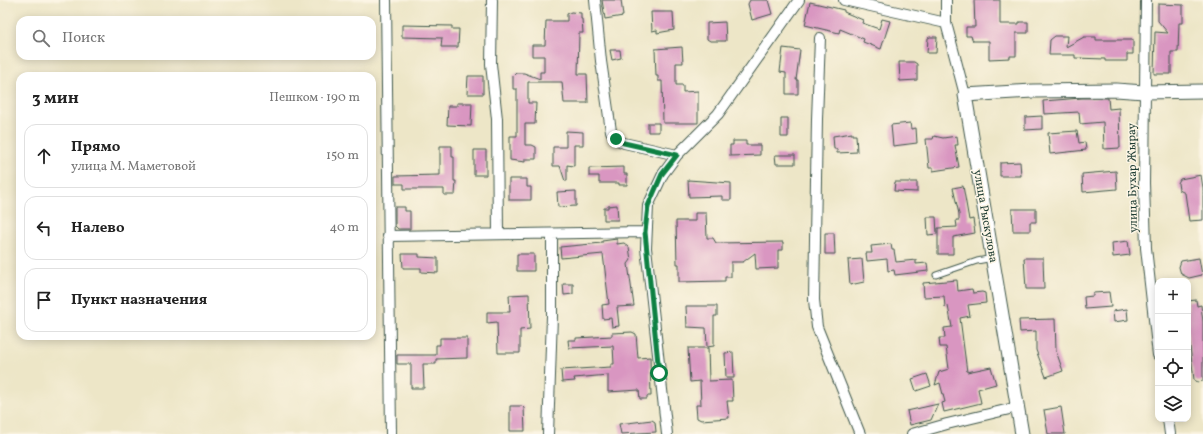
<!DOCTYPE html>
<html lang="ru">
<head>
<meta charset="utf-8">
<style>
  :root { --surface:#fff; --page:#f2f2f2; --text:#222; --muted:#767676; --line:#e0e0e0 }
  body { margin:0; font-family:Vollkorn,serif; background:var(--page); color:var(--text) }
  .controls { position:absolute; right:12px; bottom:12px; display:grid; overflow:hidden; border-radius:8px; box-shadow:0 2px 10px #0003 }
  .controls button { width:36px; height:36px; display:grid; place-items:center; padding:0; border:0; border-bottom:1px solid var(--line); background:var(--surface); color:var(--text); font:20px sans-serif }
  .stop { position:absolute; width:12px; height:12px; margin:-9px; border:3px solid #0b8043; border-radius:50%; background:#fff }
  .stop.end { background:#0b8043; border-color:#fff; box-shadow:0 1px 4px #0008 }
  .list { margin:0; padding:0; list-style:none }
  h2 { display:flex; justify-content:space-between; align-items:center; height:52px; margin:0; padding:0 16px; font-size:17px }
  h2 small { font-size:13px; font-weight:400; color:var(--muted) }
  .list li { display:grid; grid-template-columns:26px 1fr auto; gap:12px; align-items:center; box-sizing:border-box; height:64px; margin:0 8px 8px; padding:0 8px; border:1px solid var(--line); border-radius:12px }
  .list b { display:block; font-size:15px; white-space:nowrap }
  .list p { margin:0; font-size:13px; white-space:nowrap; color:var(--muted) }
  .list em { font-size:13px; font-style:normal; color:var(--muted) }
  .icon { flex:none; width:22px; height:22px; fill:none; stroke:currentColor; stroke-width:2; stroke-linecap:round; stroke-linejoin:round }
  .map { position:relative; flex:none; width:1203px; height:434px; overflow:hidden }
  .search { position:absolute; background:var(--surface); box-shadow:0 2px 10px #0003; left:16px; top:16px; width:360px; height:44px; display:flex; align-items:center; gap:10px; box-sizing:border-box; padding:0 14px; border-radius:12px; color:var(--muted); font-size:15px }
  .panel { position:absolute; background:var(--surface); box-shadow:0 2px 10px #0003; left:16px; top:72px; width:360px; height:268px; border-radius:12px }
  .map>svg:first-child { display:block }
  .building { fill:#d996c1 }
  .lines { fill:none; stroke-linecap:round; stroke-linejoin:round }
  .service-casing { stroke:#3e564a; stroke-width:7 }
  .minor-casing { stroke:#3e564a; stroke-width:12 }
  .tertiary-casing { stroke:#3e564a; stroke-width:15 }
  .service { stroke:#fff; stroke-width:5 }
  .minor { stroke:#fff; stroke-width:10 }
  .tertiary { stroke:#fff; stroke-width:13 }
  .route { stroke:#0b8043; stroke-width:5 }
  .labels { text-anchor:middle; stroke-width:3; stroke-linejoin:round; paint-order:stroke }
  .street-label { font-size:12px; fill:#1f3d34; stroke:#fcf5e5 }
</style>
</head>
<body>
<div class="map">
<svg width="1203" height="434" viewBox="0 0 1203 434">
  <rect width="100%" height="100%" fill="#fcf5e5"/>
  <filter id="ink" filterUnits="userSpaceOnUse"><feTurbulence type="fractalNoise" baseFrequency=".025" numOctaves="2"/><feDisplacementMap in="SourceGraphic" scale="8" xChannelSelector="R" yChannelSelector="G"/><feConvolveMatrix kernelMatrix="1 2 1 2 8 2 1 2 1" color-interpolation-filters="sRGB"/></filter>
  <filter id="wash" filterUnits="userSpaceOnUse"><feTurbulence type="fractalNoise" baseFrequency=".012" numOctaves="4" result="noise"/><feDisplacementMap in="SourceGraphic" scale="16" xChannelSelector="R" yChannelSelector="G"/><feGaussianBlur stdDeviation="0.9" result="paint"/><feColorMatrix in="noise" values="0 0 0 0 0 0 0 0 0 0 0 0 0 0 0 0 0 1.4 0 .05"/><feComposite in="paint" operator="in"/></filter>
  <g filter="url(#wash)">
    <rect width="100%" height="100%" fill="#ede6c7"/>
    <g id="blocks">
      <path class="building" d="M602,0h19l2,16 -18,3z
        M750,0h18l4,14 -20,6 -4,-16z
        M974,0h26v24h19v-2h9v11h-12v23h-6v2l-21,1v-18h-16l-2,-5h-5v-9h9z
        M810,2l34,8v2l19,8 -1,3 17,6 3,-10 8,2 -9,28 -18,-7 1,-3 -24,-10 -1,4 -34,-8z
        M1158,4l25,1v18h-4l-1,29h-7v22h-17l1,-42 13,1 -10,-12z
        M571,12l10,1v6h1l1,14h-4l-1,41h9l1,29h-24l-2,-21h-34v21h8l-1,21h-10v21h7l4,2v12h-11v3l-15,-2v-24h7v-47h-4v-13l3,-3h8l16,6v-7h4v-16h-12v-11h13l1,-24h21v-7z
        M651,12h22l1,18 -17,3v-3l-5,1z
        M725,22l1,19h-16l-3,-2v-16z
        M402,25l50,1v3h7l-1,18h-17l1,-9 -40,-1z
        M1055,36h12l-1,11 18,-10h12v3h37v14h-6v7h-22v-2l-30,-1v-3h-26l1,-15z
        M930,37h7l-1,16h-9l1,-15z
        M682,47l1,16h-7v22h7v7l15,-1v32h-35l-1,-42h-4v-5h-2l-1,-27z
        M783,48l17,2 -4,30h2v14h-12v-21l-6,-1z
        M610,50h10l1,8 -9,2z
        M899,62h15l3,2v16l-17,1z
        M468,76h15v18h-16z
        M1082,98h26l1,11 10,-1 1,40 -16,1 -1,-27 -23,2 -1,-12 -35,2 -1,-13z
        M457,103h15l-1,23 -24,-1 1,-19h9z
        M1042,116v13l-17,1v-13z
        M781,118h7v19h-7z
        M648,123h11v9h-11z
        M910,123l1,6 5,-1 1,15 -24,3 -2,-21z
        M566,131l17,1v13h-9v21l-7,-1v16h-2l-5,-15h-7v-19h13z
        M1077,131l2,12 6,-1 1,8 -36,4 -2,-21z
        M852,133v2h4l1,17 -20,1v-4h-3l-1,-13z
        M934,136l9,2 14,-2 1,9h-3l4,22 -26,4v-3h-4l-3,-29h7z
        M733,141h13v4h14v10l-30,1v-11h3z
        M440,146h12v11h2v24h2l-1,14h-11v-6h-40v-5h-9v-8l45,-1z
        M474,150h12v25h-12z
        M775,155h20v9h-19z
        M1020,162l1,14h-21v-13z
        M624,167v7h3v11h-8v-2h-20v-7h-10v-8z
        M1116,171l1,18 -34,3 -1,-18z
        M1201,175l2,13v32l-14,1 -4,-28 -6,-3 -1,-7 2,-4z
        M509,179h18v8h4v13h-22z
        M688,180l43,3v17h-9v-4l-33,1z
        M895,182h22v10l-23,-1z
        M963,186l6,34 4,-1 2,14 -22,4v17h-15v-26l19,-1 -1,-7h3v-6l-6,-26z
        M576,191v15l-18,1 -1,-15z
        M617,205l1,15h-14v-12h4v-2z
        M395,207h10v4h5v18h-12l-3,-3z
        M1012,209h24v13h-6v9h-17z
        M695,213h11l1,25h6l3,5 67,-1v8h-5v18l-22,1 -1,-16 -12,9h-12v15h-6v4l-46,1v-18h-2l-1,-43h19z
        M927,217h9l1,17 -9,1z
        M825,233h9l1,21h-10z
        M617,239v5l7,-1 5,4 2,13 -3,4 6,42 -17,1 2,19 -7,1 -1,-9 -8,1 -1,-14 7,-1 -6,-50 -42,4 -1,-11 42,-4v-2z
        M1128,241l2,14 -17,2 -1,-14z
        M891,244l1,6h2l2,12 20,-2v4l11,-1 1,8 -33,4 -1,-5 -6,1 -1,-12 -20,2 -1,-8h6l-1,-7z
        M402,254h17v3l19,1v15l-17,-1v-4h-18z
        M517,254h17v17h-17z
        M1024,258h19l1,31h-18z
        M1199,258l3,17 -13,3 -8,-4 -2,-7 2,-6z
        M862,259l2,23 -14,3 -2,-25z
        M957,280l1,11 14,-2 1,4 9,-1 3,1 1,10 -18,2 2,11 -10,2 7,54 24,-5 5,17 -18,5 3,14 -37,9 -2,-9 3,-1 -5,-19 -5,2 4,-13 10,-3 -3,-22h-6l-1,-9h6l-1,-10 8,-1 -4,-21 -3,1 -1,-11 -20,1 -1,-14z
        M563,284h10v10l-9,1z
        M1109,292l2,15 -26,2 -1,-12 9,-1v-3z
        M529,294l1,35 -10,1v23h-22l-1,-31 -10,1v-11h23l-1,-17z
        M1196,300l1,6 4,-1 2,17v59l-5,1 -4,-2 -6,-50v-29z
        M686,306h31v10h-3v30l-7,1 -1,-19 -19,-1z
        M1127,309l1,11 -14,2 -1,-11z
        M1055,319l1,32 7,20 -17,6 -10,-27v-19l-16,1 -1,-12z
        M632,332l4,2 2,24 12,-1 1,39h-4v3h-7l-1,-9 -31,2v-17l-34,3 1,3 -13,1 -1,-12 50,-3v-3h3l-1,-18 -44,2 -1,-8h8v-2l36,-2v-3z
        M440,338h27v20l-31,1v5h-13l1,24h-13v-24h-14v-9h39v-10h4z
        M688,348h20l1,33 23,-1 1,21h-6l2,17 -28,2 -4,-2 -1,-13h5l-1,-24 -10,1z
        M733,352l1,26h-8l-1,-25z
        M927,374l4,12 -15,5 -4,-12z
        M938,404l-7,16 -21,5 -3,-14z
        M510,406h12l2,2 1,23h-15z
        M1061,407l4,27h-17l-4,-24z
        M652,420l3,2 1,10 -35,2 -2,-10z"/>
    </g>
  </g>
  <g filter="url(#ink)">
    <use href="#blocks" fill-opacity="0" stroke="#3e564a" stroke-width="1"/>
    <g class="lines">
      <g class="service-casing">
        <path id="service" d="M936,275l41,-14 16,-3"/>
      </g>
      <g class="minor-casing">
        <path id="minor" d="M386,0l5,434
          M492,0l-1,64 6,55 1,115
          M595,0l6,61 10,70 5,8 8,4 53,12
          M844,0l102,23
          M946,0v23l19,72
          M1146,0l-2,183 2,65 12,107
          M820,38l-3,81 -3,181 3,27 43,107
          M388,236l257,-4
          M1168,419l2,15
          M548,434l4,-118v-82
          M667,434l-21,-186 2,-42 15,-32 14,-19 41,-41 81,-114
          M912,434l35,-10 71,-17"/>
      </g>
      <g class="tertiary-casing">
        <path id="tertiary" d="M1022,434l-57,-339 68,-4 83,-1 28,2 59,-1"/>
      </g>
      <use href="#service" class="service"/>
      <use href="#minor" class="minor"/>
      <use href="#tertiary" class="tertiary"/>
    </g>
  </g>
  <g class="lines" filter="url(#ink)">
    <path class="route" d="M616,139l8,4 53,12 -15,19 -14,32 -3,26 14,141"/>
  </g>
  <g class="labels">
    <g class="street-label">
      <text transform="translate(1132 178) rotate(-91)" y="4">улица Бухар Жырау</text>
      <text transform="translate(986 216) rotate(80)" y="4">улица Рыскулова</text>
    </g>
  </g>
</svg>
<div class="controls">
<button>+</button>
<button>−</button>
<button><svg class="icon" aria-label="locate" viewBox="0 0 24 24"><circle cx="12" cy="12" r="6"/><path d="M12 2v4M12 18v4M2 12h4M18 12h4"/></svg></button>
<button><svg class="icon" aria-label="layers" viewBox="0 0 24 24"><path d="M12 4l9 5-9 5-9-5zM3 14l9 5 9-5"/></svg></button>
</div>
<div class="stop" style="left:659px;top:373px"></div>
<div class="stop end" style="left:616px;top:139px"></div>
<div class="search"><svg class="icon" aria-label="search" viewBox="0 0 24 24"><circle cx="10" cy="10" r="6"/><path d="M15 15l6 6"/></svg>Поиск</div>
<section class="panel">
<h2>3 мин<small>Пешком · 190 m</small></h2>
<ul class="list">
<li><svg class="icon" aria-label="ahead" viewBox="0 0 24 24"><path d="M12 20V5M6 11l6-6 6 6"/></svg><div><b>Прямо</b><p>улица М. Маметовой</p></div><em>150 m</em></li>
<li><svg class="icon" aria-label="left" viewBox="0 0 24 24"><path d="M17 20v-9H6M10 6l-5 5 5 5"/></svg><div><b>Налево</b></div><em>40 m</em></li>
<li><svg class="icon" aria-label="arrive" viewBox="0 0 24 24"><path d="M6 21V4h12l-3 4 3 4H6"/></svg><div><b>Пункт назначения</b></div></li>
</ul>
</section>
</div>
</body>
</html>
